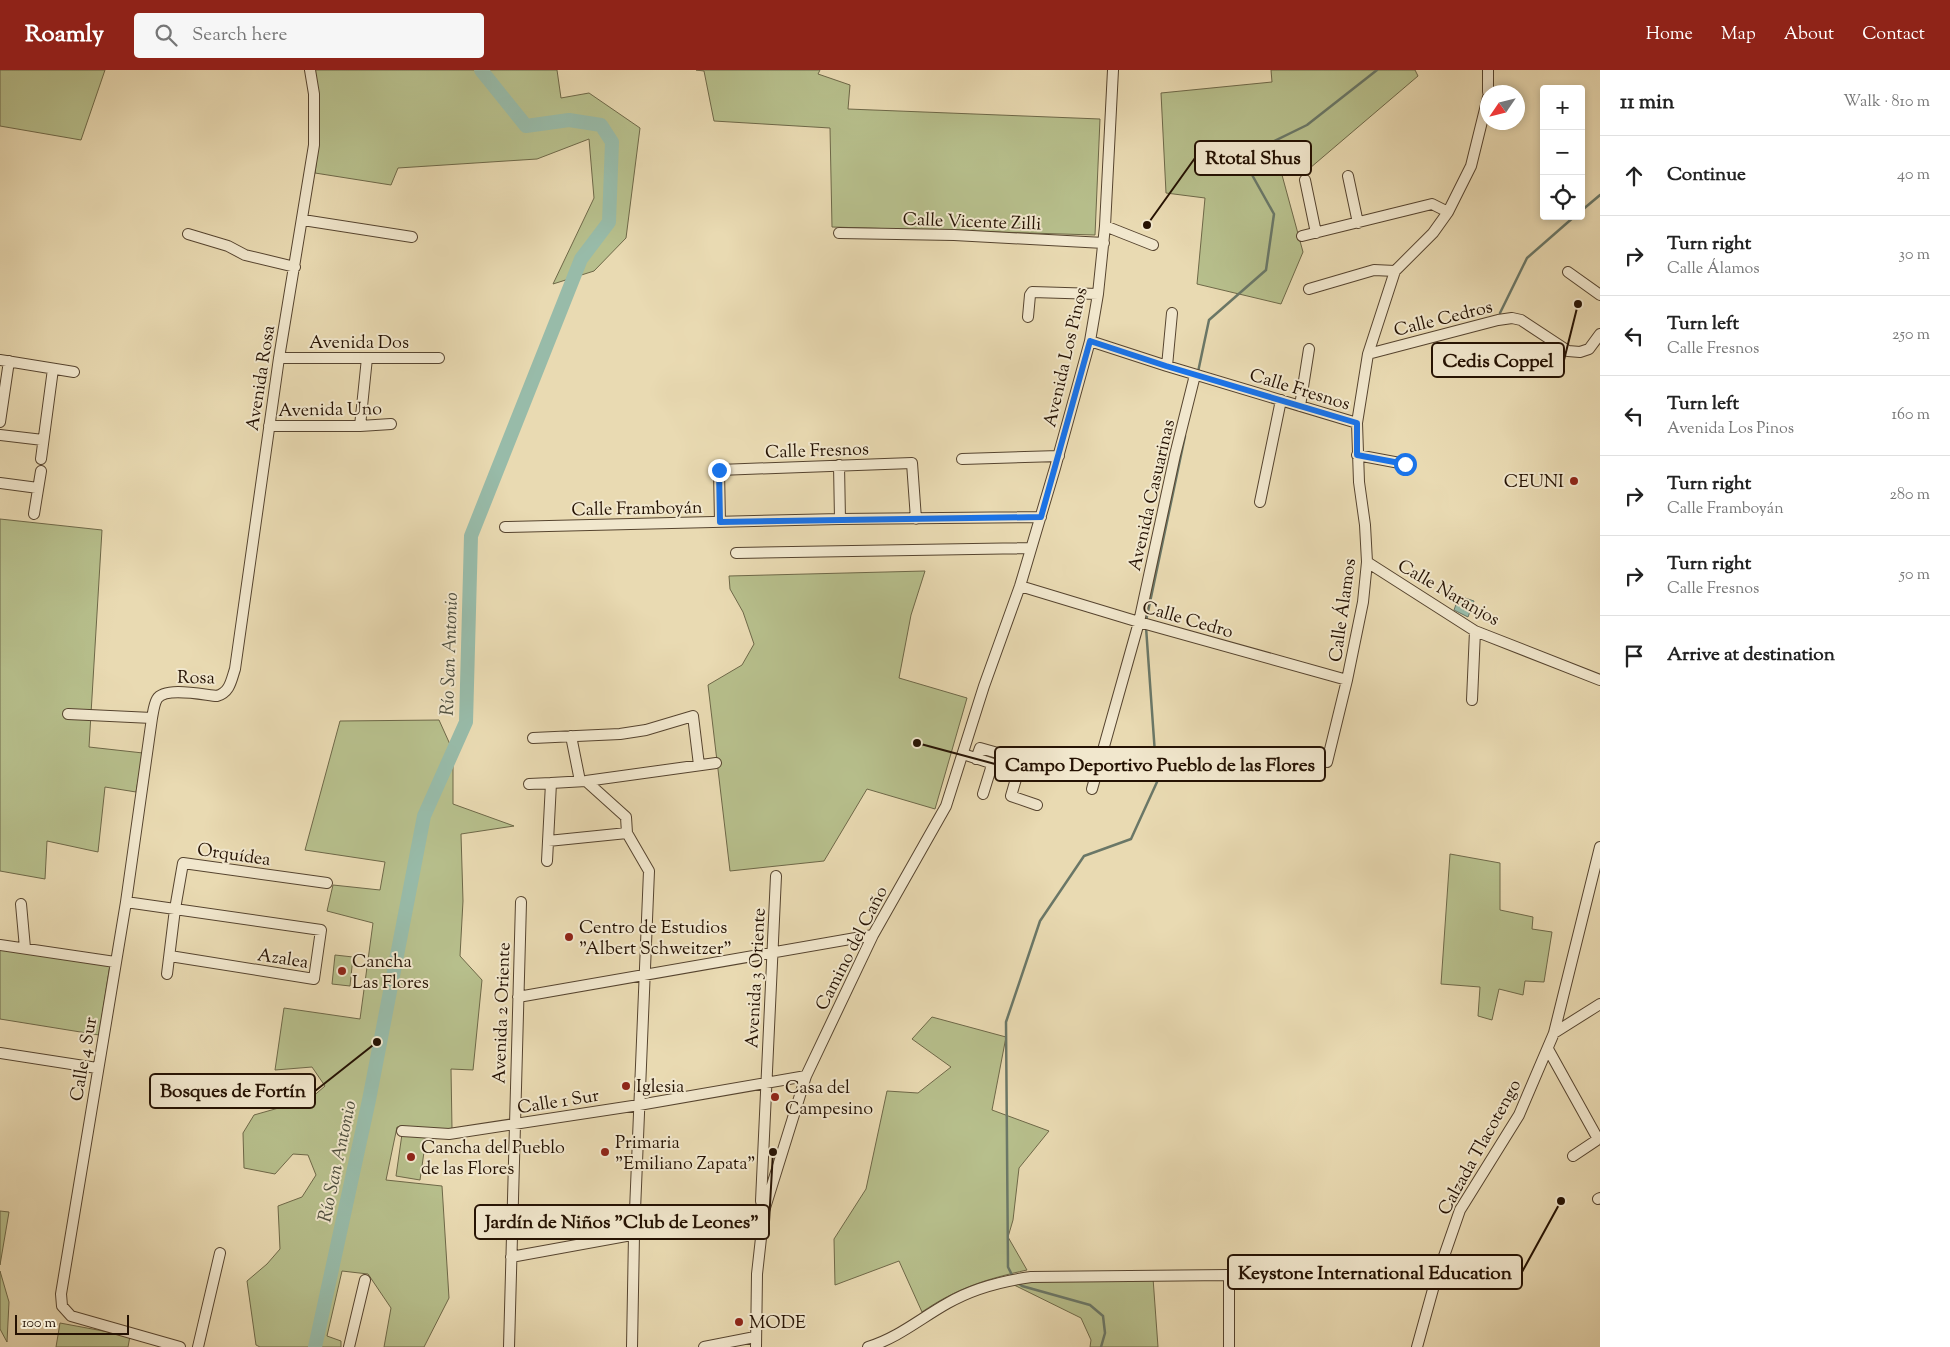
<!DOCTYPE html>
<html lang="en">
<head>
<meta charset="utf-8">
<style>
  :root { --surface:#fff; --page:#f6f6f6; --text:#222; --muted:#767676; --line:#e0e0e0; --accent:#8f2418 }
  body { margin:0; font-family:"Sorts Mill Goudy",serif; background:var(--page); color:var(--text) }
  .controls { position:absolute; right:15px; top:15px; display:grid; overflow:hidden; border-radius:5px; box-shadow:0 2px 8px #0003 }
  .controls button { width:45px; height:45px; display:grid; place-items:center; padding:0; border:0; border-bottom:1px solid var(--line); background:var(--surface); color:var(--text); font:25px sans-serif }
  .compass { position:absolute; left:1480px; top:15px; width:45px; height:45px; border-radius:50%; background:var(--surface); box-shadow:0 2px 8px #0003; rotate:235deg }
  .scale { position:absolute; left:15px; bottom:12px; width:114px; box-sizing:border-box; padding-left:5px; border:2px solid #251203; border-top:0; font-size:14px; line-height:18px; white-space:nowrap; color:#251203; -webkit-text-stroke:4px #f1e7cd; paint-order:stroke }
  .stop { position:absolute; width:15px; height:15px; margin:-11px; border:4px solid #1a73e8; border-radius:50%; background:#fff }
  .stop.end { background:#1a73e8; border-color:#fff; box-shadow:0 1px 5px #0008 }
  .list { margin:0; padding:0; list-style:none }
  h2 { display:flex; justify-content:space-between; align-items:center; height:65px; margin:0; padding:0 20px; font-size:21px }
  h2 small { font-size:16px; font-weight:400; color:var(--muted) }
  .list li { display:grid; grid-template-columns:32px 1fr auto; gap:15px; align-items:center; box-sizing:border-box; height:80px; padding:0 20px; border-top:1px solid var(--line) }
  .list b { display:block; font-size:19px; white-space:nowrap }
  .list p { margin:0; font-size:16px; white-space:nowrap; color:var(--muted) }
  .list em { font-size:16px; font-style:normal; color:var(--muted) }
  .icon { flex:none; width:28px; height:28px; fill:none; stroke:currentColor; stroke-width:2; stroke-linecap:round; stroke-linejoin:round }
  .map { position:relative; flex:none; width:1600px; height:1277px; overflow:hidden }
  header { display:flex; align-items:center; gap:30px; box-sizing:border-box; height:70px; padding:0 25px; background:var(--accent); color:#fff }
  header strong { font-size:24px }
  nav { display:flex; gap:28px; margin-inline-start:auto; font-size:18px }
  .search { width:350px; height:45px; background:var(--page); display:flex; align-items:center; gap:12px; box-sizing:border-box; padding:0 18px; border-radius:5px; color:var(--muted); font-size:19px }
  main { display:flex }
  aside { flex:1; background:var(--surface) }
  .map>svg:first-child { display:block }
  .green { fill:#b7bf8c; stroke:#6e6848 }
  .water { fill:#98bba9; stroke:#6a7767 }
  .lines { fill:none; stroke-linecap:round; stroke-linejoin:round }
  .stream { stroke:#6a7767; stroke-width:2.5 }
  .river { stroke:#98bba9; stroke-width:14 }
  .minor-casing { stroke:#56442f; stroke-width:12 }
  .minor { stroke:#f1e7cd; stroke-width:10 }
  .route { stroke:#1a73e8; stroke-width:6 }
  .poi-dot { fill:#8f2418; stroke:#f1e7cd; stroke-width:2 }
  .labels { text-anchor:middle; stroke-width:4; stroke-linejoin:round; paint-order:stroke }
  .street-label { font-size:18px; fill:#251203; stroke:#f1e7cd }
  .poi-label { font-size:18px; fill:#251203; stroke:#f1e7cd; text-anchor:start }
  .water-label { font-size:19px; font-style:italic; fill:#4d4d3d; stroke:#f1e7cd }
  .leader { fill:none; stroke:#251203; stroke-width:2 }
  .callout-dot { fill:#251203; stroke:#f1e7cd; stroke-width:2 }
  .callout { fill:#f1e7cd; stroke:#251203; stroke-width:2 }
  .callout-label { font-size:19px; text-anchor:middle; font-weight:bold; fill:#251203 }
</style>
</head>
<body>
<header>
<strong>Roamly</strong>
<div class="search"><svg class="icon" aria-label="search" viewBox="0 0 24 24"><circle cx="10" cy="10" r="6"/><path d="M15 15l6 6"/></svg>Search here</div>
<nav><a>Home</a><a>Map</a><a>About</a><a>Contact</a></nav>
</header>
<main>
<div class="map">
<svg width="1600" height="1277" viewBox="0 0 1600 1277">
  <rect width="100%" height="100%" fill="#e9dab2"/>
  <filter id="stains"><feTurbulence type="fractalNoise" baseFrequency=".004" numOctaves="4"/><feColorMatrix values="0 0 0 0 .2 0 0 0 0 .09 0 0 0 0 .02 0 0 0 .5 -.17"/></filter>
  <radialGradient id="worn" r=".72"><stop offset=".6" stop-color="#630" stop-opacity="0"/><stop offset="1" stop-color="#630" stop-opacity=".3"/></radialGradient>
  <path class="green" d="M0,0h105l-24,70 -81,-14z
    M314,0h243l4,28 28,-5 51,35 -14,110 -32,33 -41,13 41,-86 -5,-59 -52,20 -139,9 -7,17 -76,-12 3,-27z
    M696,0h124l-2,4 32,11 -2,24 252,10 -5,116 -263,-8 -2,-99 -116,-7 -10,-50z
    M1271,0h144l3,6 -115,98 -21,1 21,77 -22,52 -84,-20 8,-86 -39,-5 -5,-100 111,-11z
    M0,449l102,11 -13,217 54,6 -7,39 -31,-5 -7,65 -51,-11 -2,38 -45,-8z
    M925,501l-14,44 -12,63 68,20 -32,111 -68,-20 -43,72 -94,10 -22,-186 34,-20 12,-21 -11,-32 -13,-23 -1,-13z
    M439,650l14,31v53l61,22 -53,8 2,67 -3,55 22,24 -9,90 -22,-1 1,60 -55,-2 -11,53 56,6 7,112 -25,49h-40l7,-39 -23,-34 -26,-3 -15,65 14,5v6h-81l-4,-2 -9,-64 20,-17 13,-15 -2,-43 24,-9 14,-22 -8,-20 -15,-1 -18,20 -31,-6 -1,-35 11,-18 56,-16 15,-13 -13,-19 -37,3 9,-62 76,11 13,-96 -46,-12 6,-26 47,5 5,-28 -80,-12 35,-129z
    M1450,784l50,9v47l33,7 -1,12 20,3 -8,50 -19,-1 -2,14 -24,-6 -7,31 -14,-4 2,-29 -39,-3z
    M0,879l110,16 -11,70 -99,-16z
    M335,885l18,2 -3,29 -18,-2z
    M932,947l74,20 -14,73 57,21 -30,37 -6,52 -5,17 19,33c-41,9 -70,18 -105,42l-23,-51 -64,24 -1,-46 32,-50 21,-98 31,2 33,-26 -39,-28z
    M402,1064l24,4 -6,42 -24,-4z
    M0,1141l9,1 -9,53z
    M0,1201l9,31 -2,40 -7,-13z
    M1153,1208l5,69h-68l1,-7 -10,-22 -71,-35z
    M60,1253l70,13 -2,11h-72z"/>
  <path class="water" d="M1459,526l15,5 -6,16 -14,-7z"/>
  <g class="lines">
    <path class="stream" d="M1581,141l19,-16
      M1500,243l27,-55 48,-42
      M1198,302l11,-52 57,-50 8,-56 -32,-57 65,-32 70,-55
      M1146,551l39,-185
      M1013,1207l-5,-10 -2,-245 34,-101 44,-65 47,-17 26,-57 -11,-155
      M1018,1213l4,3 68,19 13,11 2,17 -4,14"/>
    <path class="river" d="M315,1277l54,-247 55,-284 42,-94 5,-186 110,-277 28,-37 3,-80 -11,-17 -32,-5 -43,6 -45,-56"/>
    <g class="minor-casing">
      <path id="minor" d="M1488,22v-22
        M1348,106l10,47
        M1305,110l11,53
        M303,150l109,17
        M1105,156l48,19
        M839,163l115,2 150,8
        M188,164l40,12 17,9 50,12
        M1302,166l130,-32 16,8
        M1568,202l32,23
        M1309,219l65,-19 21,1
        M1028,247l2,-22 2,-3 66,2
        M1090,271l77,25 190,57
        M1368,284l130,-34 14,-2 9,2 47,31 12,1 9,-3 11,-15
        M279,288h160
        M0,290l74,12
        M1167,296l5,-53
        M1300,336l9,-57
        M0,352l9,-61
        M269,356h91l31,-2
        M360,356l7,-68
        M0,365l43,5
        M1357,385l48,9
        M41,389l12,-90
        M962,389l97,-3
        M839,395l1,54
        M0,413l38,5
        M1260,432l21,-102
        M34,444l7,-43
        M720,452l-1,-52 193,-7 4,56
        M505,457l335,-8 201,-2
        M736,483l295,-5
        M1367,492l108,69 125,49
        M1020,516l119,36 208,58
        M1472,630l3,-69
        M68,644l84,4
        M571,666l9,45
        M533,668l87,-4 26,-4 47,-14 6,49
        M963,684l55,18 -7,24 26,9
        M976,689l4,-11 46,13
        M1327,692l20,-82 16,-78 4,-40 -2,-37 -6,-43 -2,-59 11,-69 27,-83 38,-38 15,-21 23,-46 17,-69
        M586,711l40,36 1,16 22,38 -15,364 -2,112
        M551,713l35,-2 130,-18
        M529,714l22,-1 -4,78
        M1092,719l47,-167 36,-167 20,-80
        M983,724l9,-29
        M548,771l79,-8
        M126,832l195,28 -7,49 -144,-23
        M21,834l4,44
        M0,875l115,17
        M167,904l8,-65 8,-46 144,20
        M518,927l355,-62
        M1554,963l46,-29
        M1548,979l50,90
        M0,983l97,15
        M402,1061l47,3 190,-29 167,-29
        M1573,1086l27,-18
        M1598,1129l2,-1
        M511,1187l253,-46 -3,-10 15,-325
        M180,1277l-109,-31 -9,-10 -1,-12 65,-392 26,-184c1,-5 2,-14 5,-19 8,-13 47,-4 60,-3 13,-4 14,-15 18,-27l44,-311 35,-213v-51l-4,-24
        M198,1277l22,-94
        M349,1277l16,-67
        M509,1277l12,-445
        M704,1277l51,-10
        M756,1277l1,-73 7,-63 42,-135 67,-141 73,-129 38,-120 36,-100 35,-118 35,-127 8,-47 7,-68 8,-156
        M868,1277c30,-9 53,-29 80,-44 26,-15 54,-22 83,-26l198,-2 206,7
        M1229,1277v-72
        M1417,1277l18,-65 25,-72 59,-95 35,-82 46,-186"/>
    </g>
    <use href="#minor" class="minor"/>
  </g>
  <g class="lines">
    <path class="route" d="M719,400l1,52 321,-5 49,-176 76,25 191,57v32l48,9"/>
  </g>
  <g class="poi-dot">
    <circle cx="1574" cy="411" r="5"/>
    <circle cx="569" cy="867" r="5"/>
    <circle cx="342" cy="901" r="5"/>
    <circle cx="626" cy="1016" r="5"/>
    <circle cx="775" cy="1027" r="5"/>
    <circle cx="605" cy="1082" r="5"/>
    <circle cx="411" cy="1087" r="5"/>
    <circle cx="739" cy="1252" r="5"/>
  </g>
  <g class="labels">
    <g class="street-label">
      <text transform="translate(972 151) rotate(2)" y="6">Calle Vicente Zilli</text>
      <text transform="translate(1443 248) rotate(-14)" y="6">Calle Cedros</text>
      <text x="359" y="278">Avenida Dos</text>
      <text transform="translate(1065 287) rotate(-77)" y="6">Avenida Los Pinos</text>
      <text transform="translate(260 308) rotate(-81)" y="6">Avenida Rosa</text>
      <text transform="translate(1300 319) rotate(17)" y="6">Calle Fresnos</text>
      <text transform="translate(330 339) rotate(-1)" y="6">Avenida Uno</text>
      <text transform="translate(817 380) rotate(-2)" y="6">Calle Fresnos</text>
      <text transform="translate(1151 425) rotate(-77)" y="6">Avenida Casuarinas</text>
      <text transform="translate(637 438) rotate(-1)" y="6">Calle Framboyán</text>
      <text transform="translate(1449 522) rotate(30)" y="6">Calle Naranjos</text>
      <text transform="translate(1342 540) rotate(-82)" y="6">Calle Álamos</text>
      <text transform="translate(1188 549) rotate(16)" y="6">Calle Cedro</text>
      <text transform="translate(196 607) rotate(1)" y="6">Rosa</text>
      <text transform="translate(234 784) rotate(8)" y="6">Orquídea</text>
      <text transform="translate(851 878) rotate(-63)" y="6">Camino del Caño</text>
      <text transform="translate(283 888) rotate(9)" y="6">Azalea</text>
      <text transform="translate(755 908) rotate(-87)" y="6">Avenida 3 Oriente</text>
      <text transform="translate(501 943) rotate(-88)" y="6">Avenida 2 Oriente</text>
      <text transform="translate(83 989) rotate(-80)" y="6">Calle 4 Sur</text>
      <text transform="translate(558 1031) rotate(-9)" y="6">Calle 1 Sur</text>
      <text transform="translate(1479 1077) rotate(-61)" y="6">Calzada Tlacotengo</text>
    </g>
    <g class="poi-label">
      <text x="1564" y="417" text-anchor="end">CEUNI</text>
      <text x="579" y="863">Centro de Estudios<tspan x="579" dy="21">"Albert Schweitzer"</tspan></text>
      <text x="352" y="897">Cancha<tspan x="352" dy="21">Las Flores</tspan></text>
      <text x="636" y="1022">Iglesia</text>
      <text x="785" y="1023">Casa del<tspan x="785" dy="21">Campesino</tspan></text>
      <text x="615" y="1078">Primaria<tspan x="615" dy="21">"Emiliano Zapata"</tspan></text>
      <text x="421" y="1083">Cancha del Pueblo<tspan x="421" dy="21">de las Flores</tspan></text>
      <text x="749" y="1258">MODE</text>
    </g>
    <g class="water-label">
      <text transform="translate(448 584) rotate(-88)" y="7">Río San Antonio</text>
      <text transform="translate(336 1091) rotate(-78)" y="7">Río San Antonio</text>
    </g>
  </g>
  <path class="leader" d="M1147 155L1195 88M1578 234L1564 290M917 673L995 694M377 972L315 1021M773 1082L769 1152M1561 1131L1522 1202"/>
  <g class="callout-dot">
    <circle cx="1147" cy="155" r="5"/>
    <circle cx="1578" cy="234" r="5"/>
    <circle cx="917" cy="673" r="5"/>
    <circle cx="377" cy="972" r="5"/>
    <circle cx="773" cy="1082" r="5"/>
    <circle cx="1561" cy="1131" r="5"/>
  </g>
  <g class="callout">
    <rect x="1195" y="71" width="116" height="34" rx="5"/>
    <rect x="1432" y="273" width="132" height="34" rx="5"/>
    <rect x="995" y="677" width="330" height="34" rx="5"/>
    <rect x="150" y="1004" width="165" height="34" rx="5"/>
    <rect x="475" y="1135" width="294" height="34" rx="5"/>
    <rect x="1228" y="1185" width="294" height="34" rx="5"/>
  </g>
  <g class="callout-label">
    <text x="1253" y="94">Rtotal Shus</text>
    <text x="1498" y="297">Cedis Coppel</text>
    <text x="1160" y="701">Campo Deportivo Pueblo de las Flores</text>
    <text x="233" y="1027">Bosques de Fortín</text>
    <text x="622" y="1158">Jardín de Niños "Club de Leones"</text>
    <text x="1375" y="1209">Keystone International Education</text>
  </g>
  <rect width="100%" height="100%" filter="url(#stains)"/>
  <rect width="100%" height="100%" fill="url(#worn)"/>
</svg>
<div class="controls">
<button>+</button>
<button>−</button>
<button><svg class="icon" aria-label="locate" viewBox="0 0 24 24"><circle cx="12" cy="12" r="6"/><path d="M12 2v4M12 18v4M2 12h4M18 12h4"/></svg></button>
</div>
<svg class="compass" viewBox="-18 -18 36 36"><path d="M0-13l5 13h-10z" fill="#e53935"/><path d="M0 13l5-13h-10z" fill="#767676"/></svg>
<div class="scale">100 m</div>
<div class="stop" style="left:1405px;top:394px"></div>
<div class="stop end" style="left:719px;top:400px"></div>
</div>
<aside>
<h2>11 min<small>Walk · 810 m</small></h2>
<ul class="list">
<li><svg class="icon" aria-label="ahead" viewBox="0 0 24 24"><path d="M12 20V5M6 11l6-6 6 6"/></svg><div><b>Continue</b></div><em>40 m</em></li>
<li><svg class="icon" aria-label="right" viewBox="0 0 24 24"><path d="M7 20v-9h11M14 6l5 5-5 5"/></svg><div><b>Turn right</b><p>Calle Álamos</p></div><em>30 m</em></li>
<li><svg class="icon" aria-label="left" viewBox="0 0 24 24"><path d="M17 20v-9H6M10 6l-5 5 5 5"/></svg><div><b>Turn left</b><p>Calle Fresnos</p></div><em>250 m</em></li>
<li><svg class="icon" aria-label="left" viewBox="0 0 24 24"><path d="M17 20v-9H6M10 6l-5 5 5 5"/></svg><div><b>Turn left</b><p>Avenida Los Pinos</p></div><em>160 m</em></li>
<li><svg class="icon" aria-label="right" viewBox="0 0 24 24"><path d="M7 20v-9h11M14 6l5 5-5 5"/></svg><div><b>Turn right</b><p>Calle Framboyán</p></div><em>280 m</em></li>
<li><svg class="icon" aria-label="right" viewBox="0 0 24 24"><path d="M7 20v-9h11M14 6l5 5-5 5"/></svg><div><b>Turn right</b><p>Calle Fresnos</p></div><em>50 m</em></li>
<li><svg class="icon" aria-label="arrive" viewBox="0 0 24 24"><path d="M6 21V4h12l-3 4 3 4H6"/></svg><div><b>Arrive at destination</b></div></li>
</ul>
</aside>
</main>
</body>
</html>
